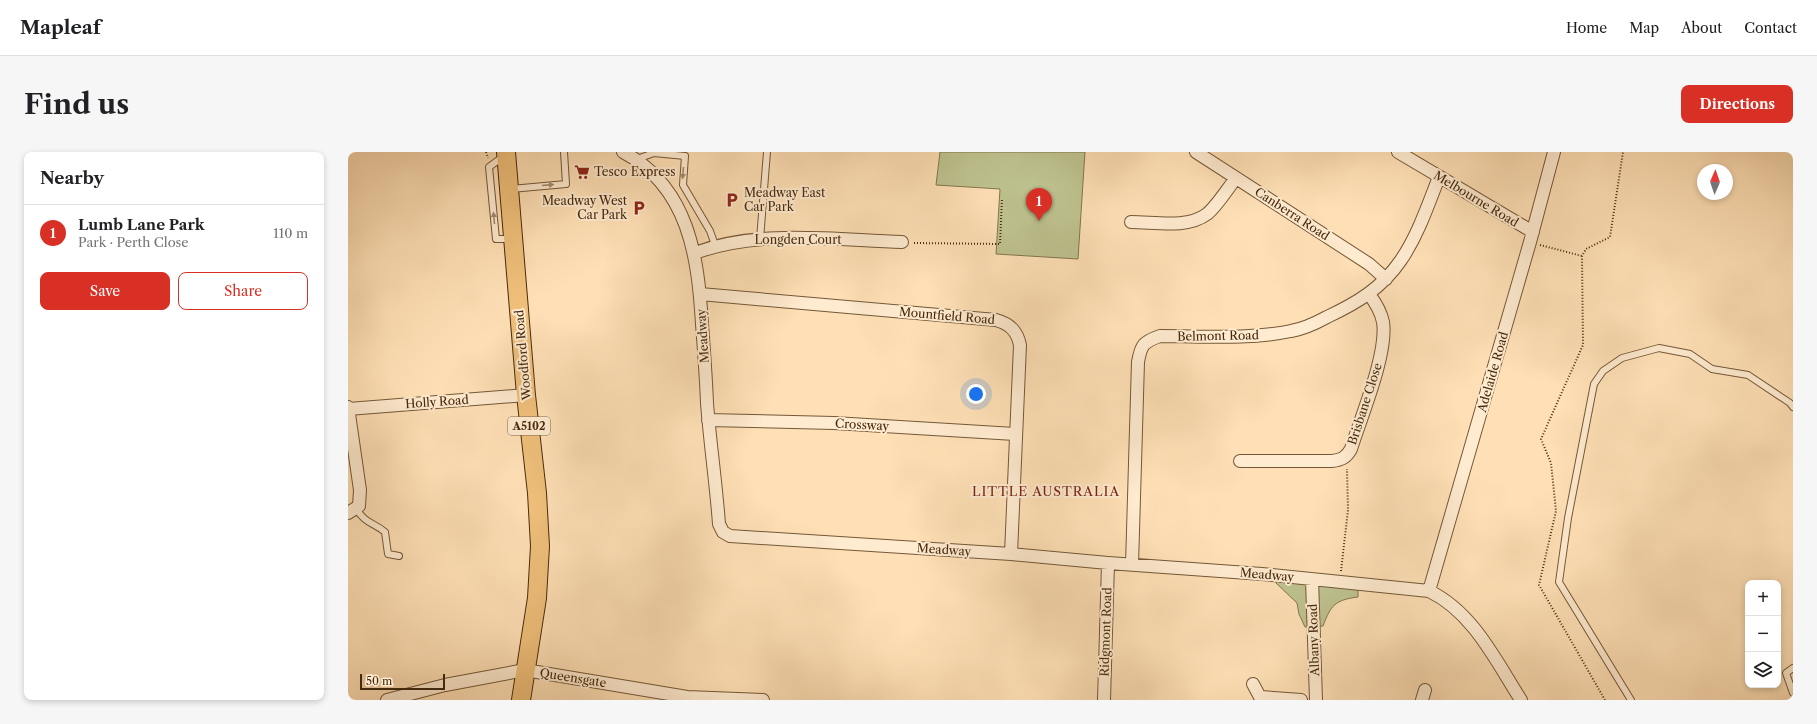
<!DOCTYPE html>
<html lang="en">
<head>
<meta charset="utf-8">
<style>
  :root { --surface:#fff; --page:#f6f6f6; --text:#202124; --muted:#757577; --line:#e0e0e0; --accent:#d93025 }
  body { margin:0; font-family:"Libre Caslon Text",serif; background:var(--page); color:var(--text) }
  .controls { position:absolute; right:12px; bottom:12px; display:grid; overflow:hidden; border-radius:8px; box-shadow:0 2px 6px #0003 }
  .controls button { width:36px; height:36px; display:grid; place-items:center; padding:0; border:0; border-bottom:1px solid var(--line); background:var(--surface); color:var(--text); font:20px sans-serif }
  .compass { position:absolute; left:1349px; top:12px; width:36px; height:36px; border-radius:50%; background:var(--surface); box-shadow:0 2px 6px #0003; rotate:2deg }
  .scale { position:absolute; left:12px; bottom:10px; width:85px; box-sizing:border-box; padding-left:4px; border:2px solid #452a0d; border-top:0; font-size:11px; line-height:14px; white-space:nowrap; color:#452a0d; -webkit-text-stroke:3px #ffebd0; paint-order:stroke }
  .you { position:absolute; left:628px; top:242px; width:14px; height:14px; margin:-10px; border:3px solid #fff; border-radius:50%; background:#1a73e8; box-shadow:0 0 0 6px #1a73e833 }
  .badge { display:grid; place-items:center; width:26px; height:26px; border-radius:50%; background:var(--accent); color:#fff; font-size:13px; font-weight:700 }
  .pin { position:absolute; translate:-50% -33px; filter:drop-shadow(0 1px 2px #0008) }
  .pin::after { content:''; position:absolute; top:21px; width:14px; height:12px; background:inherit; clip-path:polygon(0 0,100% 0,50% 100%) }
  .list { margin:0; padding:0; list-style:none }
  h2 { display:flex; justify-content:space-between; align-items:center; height:52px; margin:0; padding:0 16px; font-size:17px }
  h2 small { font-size:13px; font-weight:400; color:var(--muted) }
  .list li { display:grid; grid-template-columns:26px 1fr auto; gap:12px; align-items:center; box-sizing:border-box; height:56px; padding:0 16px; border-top:1px solid var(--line) }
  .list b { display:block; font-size:15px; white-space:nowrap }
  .list p { margin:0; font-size:13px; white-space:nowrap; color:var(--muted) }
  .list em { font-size:13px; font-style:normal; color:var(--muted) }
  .actions { display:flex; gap:8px; padding:12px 16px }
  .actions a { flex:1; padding:9px 0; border:1px solid var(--accent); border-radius:8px; text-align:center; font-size:14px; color:var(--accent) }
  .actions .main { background:var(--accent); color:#fff }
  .icon { flex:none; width:22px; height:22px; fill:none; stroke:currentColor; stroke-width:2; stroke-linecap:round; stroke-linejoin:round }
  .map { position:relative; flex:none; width:1445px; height:548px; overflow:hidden; border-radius:8px }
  header { display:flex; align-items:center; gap:24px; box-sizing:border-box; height:56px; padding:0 20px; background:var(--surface); border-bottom:1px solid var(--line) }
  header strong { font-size:19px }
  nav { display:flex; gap:22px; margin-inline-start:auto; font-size:14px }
  .intro { display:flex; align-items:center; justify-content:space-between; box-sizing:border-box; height:96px; padding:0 24px }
  h1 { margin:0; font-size:28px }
  .button { padding:10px 18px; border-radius:8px; background:var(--accent); color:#fff; font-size:14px; font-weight:700 }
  main { display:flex; gap:24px; padding:0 24px }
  aside { flex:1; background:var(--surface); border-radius:8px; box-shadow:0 2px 6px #0003 }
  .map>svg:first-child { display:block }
  .green { fill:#bec390; stroke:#82764e }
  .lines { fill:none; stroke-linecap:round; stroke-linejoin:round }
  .service-casing { stroke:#745837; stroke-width:8 }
  .minor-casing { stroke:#745837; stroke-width:14 }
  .primary-casing { stroke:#452a0d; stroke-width:20 }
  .path { stroke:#452a0d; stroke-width:2; stroke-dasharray:1 2; stroke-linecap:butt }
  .service { stroke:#ffebd0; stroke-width:6 }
  .minor { stroke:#ffebd0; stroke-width:12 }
  .primary { stroke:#f0c07b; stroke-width:18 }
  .oneway { fill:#a28a6e }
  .labels { text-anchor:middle; stroke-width:4; stroke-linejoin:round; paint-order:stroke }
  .shield { fill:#ffebd0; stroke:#7d6448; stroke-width:1 }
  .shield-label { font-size:11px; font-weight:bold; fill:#452a0d }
  .poi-label { font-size:12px; fill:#452a0d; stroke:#ffebd0; text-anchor:start }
  .street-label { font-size:12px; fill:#452a0d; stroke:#ffebd0 }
  .neighbourhood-label { font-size:13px; letter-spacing:1px; fill:#7a1f14; stroke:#ffebd0 }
</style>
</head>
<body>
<header>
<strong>Mapleaf</strong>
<nav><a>Home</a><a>Map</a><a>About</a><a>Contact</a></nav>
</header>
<div class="intro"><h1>Find us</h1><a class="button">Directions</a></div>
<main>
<aside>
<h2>Nearby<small></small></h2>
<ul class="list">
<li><span class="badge">1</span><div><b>Lumb Lane Park</b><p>Park · Perth Close</p></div><em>110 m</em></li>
</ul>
<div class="actions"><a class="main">Save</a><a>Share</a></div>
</aside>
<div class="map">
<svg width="1445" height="548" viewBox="0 0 1445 548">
  <rect width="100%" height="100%" fill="#ffe0b6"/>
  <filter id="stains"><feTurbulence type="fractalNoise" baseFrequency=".005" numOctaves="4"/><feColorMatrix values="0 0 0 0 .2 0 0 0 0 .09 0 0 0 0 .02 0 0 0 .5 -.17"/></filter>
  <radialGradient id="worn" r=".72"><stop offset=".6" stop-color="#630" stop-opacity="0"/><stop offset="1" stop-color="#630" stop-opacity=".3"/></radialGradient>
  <path class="green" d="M592,0h145l-7,107 -82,-5 4,-65 -64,-4z
    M928,423l82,9v13c-23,3 -27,8 -35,29l-18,1 -6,-13 -2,-11 -21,-20z"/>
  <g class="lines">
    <g class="service-casing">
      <path id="service" d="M156,4l-15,11 7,72h16
        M289,7l17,-6 31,3 -2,29 27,46 5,14
        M163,37l55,-5 -2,-32
        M412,87l7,-87
        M8,356c9,16 17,14 29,24l3,22 11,2
        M1445,516l-7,5 7,20
        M1283,548l-72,-118 9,-64 26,-134 9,-13 19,-13 37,-10 31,6 22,15 36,6 42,28 3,4"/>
    </g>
    <g class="minor-casing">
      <path id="minor" d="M275,0c66,35 75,105 79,172 2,27 4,53 5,79 3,40 9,80 12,121l4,8 7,4 281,18 97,9 154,11 167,17c44,21 67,70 92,109
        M848,0l173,112 17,15
        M1050,0l135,80
        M783,70c24,0 56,7 76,-8 10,-8 21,-26 29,-36
        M347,101c64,-24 139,-13 207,-11
        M352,142l296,26c14,4 21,11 24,25l-9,209
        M0,255l12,83 -1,16 -11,7
        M0,257l178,-14
        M360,268l126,3 181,11
        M892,309h92c9,-1 14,-3 19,-12 10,-32 37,-96 32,-127 -2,-10 -8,-20 -14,-28
        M784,413l6,-203c3,-17 5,-20 22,-26 43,0 88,4 131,-5 12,-2 25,-8 36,-14 30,-14 55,-29 74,-57 17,-25 27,-55 38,-83
        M964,427l4,121
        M1081,439l101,-349 24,-90
        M905,532l7,13 41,3
        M39,548l58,-15 80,-15 162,27 76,3
        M756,548l4,-137
        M1074,548l3,-10"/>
    </g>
    <g class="primary-casing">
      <path id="primary" d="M158,0l20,243 11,98 3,53 -3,52 -16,102"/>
    </g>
    <path class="path" d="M138,0l2,6
      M566,91l86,1 2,-46
      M1192,93l42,11
      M993,419l7,-61 -1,-41
      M1257,548l-66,-115 17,-74 -5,-48 -10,-24 42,-94 -1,-89 4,-7 24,-12 13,-85"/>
    <use href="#service" class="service"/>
    <use href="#minor" class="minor"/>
    <use href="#primary" class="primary"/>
  </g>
  <defs><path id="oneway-solid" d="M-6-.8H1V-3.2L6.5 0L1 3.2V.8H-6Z"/></defs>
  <g class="oneway">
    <use href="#oneway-solid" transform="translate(335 21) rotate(94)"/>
    <use href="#oneway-solid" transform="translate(200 33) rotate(-5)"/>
    <use href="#oneway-solid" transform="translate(146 66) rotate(-95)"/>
  </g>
  <defs>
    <g id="supermarket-bare" transform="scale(1.2)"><path d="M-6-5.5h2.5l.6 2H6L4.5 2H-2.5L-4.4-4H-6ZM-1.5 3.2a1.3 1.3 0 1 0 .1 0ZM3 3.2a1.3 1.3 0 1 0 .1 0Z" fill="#8f2418" stroke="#ffebd0" stroke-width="2.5" paint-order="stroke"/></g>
    <g id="parking-bare" transform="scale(1.2)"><path d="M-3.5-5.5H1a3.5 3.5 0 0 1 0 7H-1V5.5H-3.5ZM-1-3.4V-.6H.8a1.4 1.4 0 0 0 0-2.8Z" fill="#8f2418" stroke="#ffebd0" stroke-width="2.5" paint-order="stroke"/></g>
  </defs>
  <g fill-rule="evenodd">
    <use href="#supermarket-bare" x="234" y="20"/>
    <use href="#parking-bare" x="384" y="48"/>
    <use href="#parking-bare" x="291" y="56"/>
  </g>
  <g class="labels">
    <rect class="shield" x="160" y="265" width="42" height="18" rx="3"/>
    <g class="shield-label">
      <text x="181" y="278">A5102</text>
    </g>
    <g class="poi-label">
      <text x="246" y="24">Tesco Express</text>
      <text x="396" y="45">Meadway East<tspan x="396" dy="14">Car Park</tspan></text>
      <text x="279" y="53" text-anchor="end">Meadway West<tspan x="279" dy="14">Car Park</tspan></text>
    </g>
    <g class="street-label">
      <text transform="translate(1128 47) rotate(31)" y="4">Melbourne Road</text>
      <text transform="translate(944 62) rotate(33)" y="4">Canberra Road</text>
      <text x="450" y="92">Longden Court</text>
      <text transform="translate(599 164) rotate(5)" y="4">Mountfield Road</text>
      <text transform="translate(355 184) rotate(-94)" y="4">Meadway</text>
      <text transform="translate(870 184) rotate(-1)" y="4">Belmont Road</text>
      <text transform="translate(175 203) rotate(-95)" y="4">Woodford Road</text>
      <text transform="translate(1145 220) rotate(-74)" y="4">Adelaide Road</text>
      <text transform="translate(89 250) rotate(-4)" y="4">Holly Road</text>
      <text transform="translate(1017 252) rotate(-72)" y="4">Brisbane Close</text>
      <text transform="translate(514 273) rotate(3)" y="4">Crossway</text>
      <text transform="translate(596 398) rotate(4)" y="4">Meadway</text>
      <text transform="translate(919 423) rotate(5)" y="4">Meadway</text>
      <text transform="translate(758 480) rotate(-88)" y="4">Ridgmont Road</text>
      <text transform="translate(966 488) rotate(-92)" y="4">Albany Road</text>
      <text transform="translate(225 526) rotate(9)" y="4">Queensgate</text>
    </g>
    <g class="neighbourhood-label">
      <text x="698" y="344">LITTLE AUSTRALIA</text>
    </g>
  </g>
  <rect width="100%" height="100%" filter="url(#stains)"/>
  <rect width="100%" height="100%" fill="url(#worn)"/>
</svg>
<div class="controls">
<button>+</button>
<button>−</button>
<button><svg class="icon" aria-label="layers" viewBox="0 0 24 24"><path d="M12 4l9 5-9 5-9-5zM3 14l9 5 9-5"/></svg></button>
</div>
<svg class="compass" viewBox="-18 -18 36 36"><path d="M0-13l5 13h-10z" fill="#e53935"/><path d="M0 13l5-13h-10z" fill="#757577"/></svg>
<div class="scale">50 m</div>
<div class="you"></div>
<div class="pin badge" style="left:691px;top:69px">1</div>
</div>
</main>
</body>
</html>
